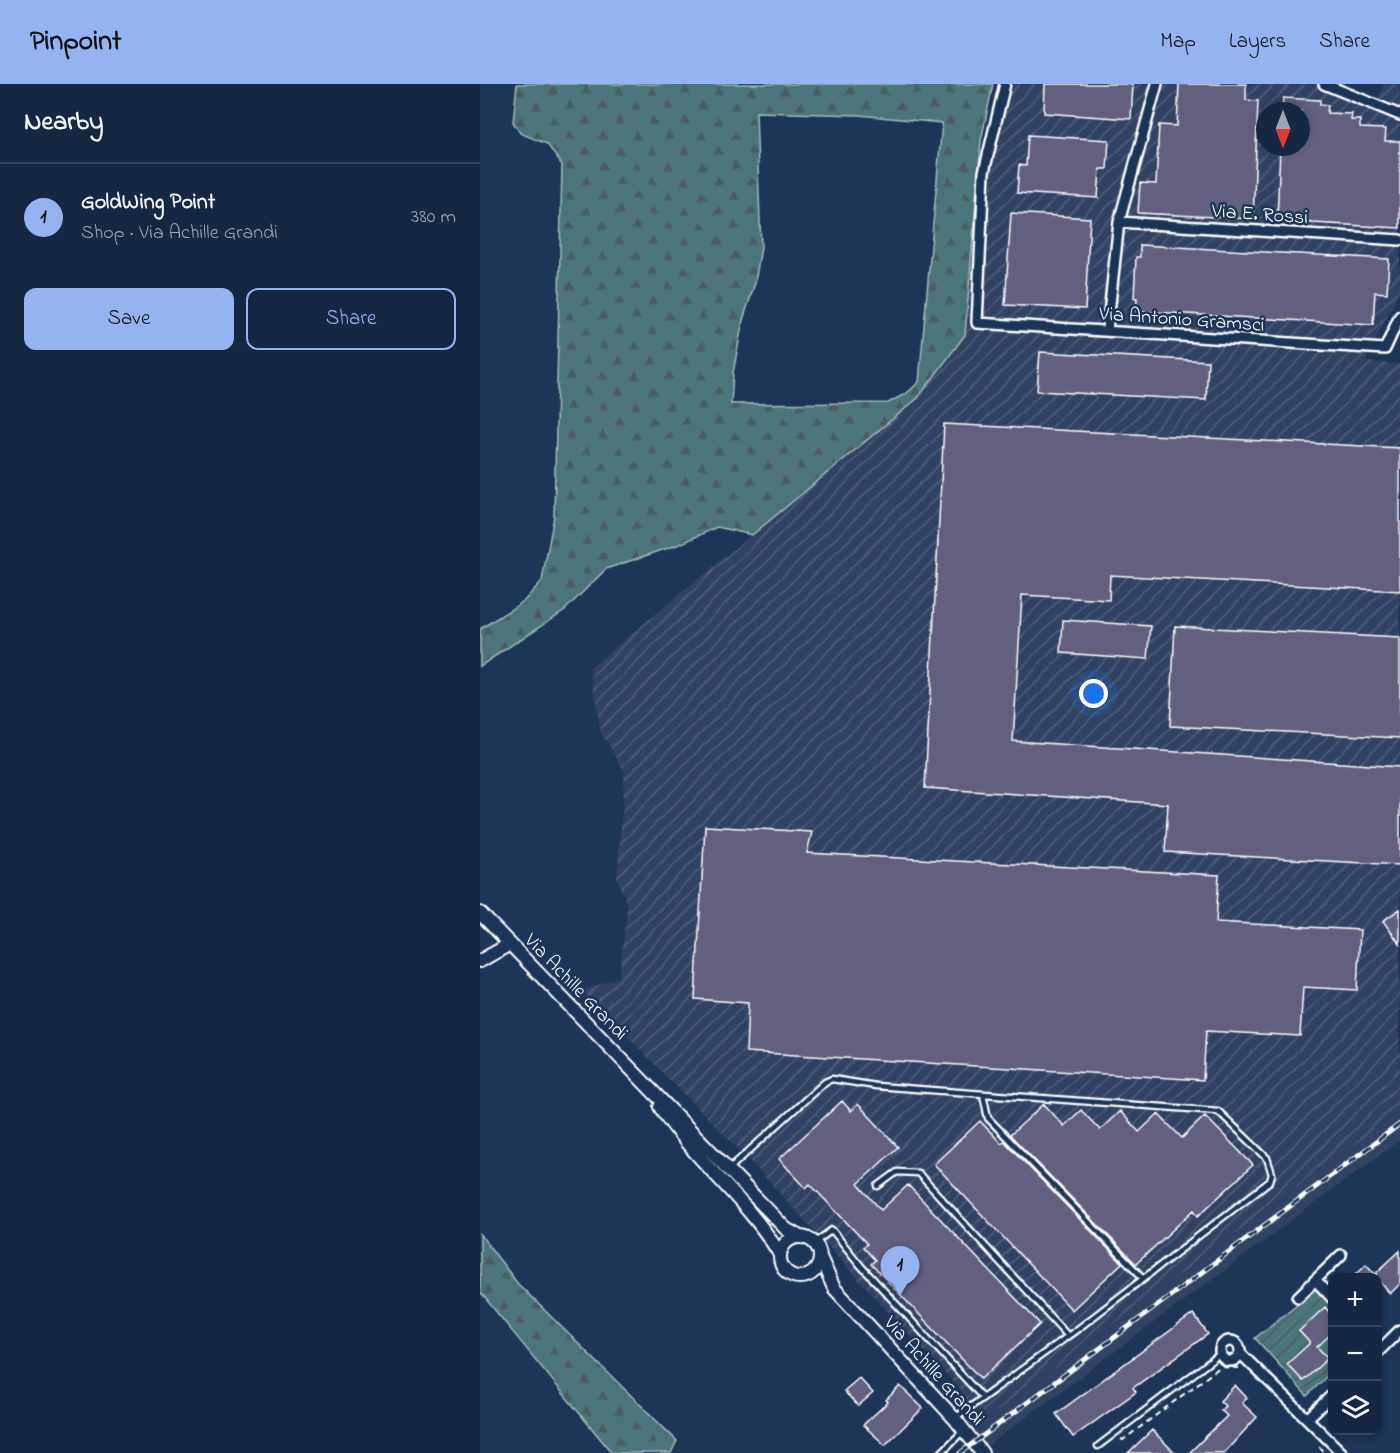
<!DOCTYPE html>
<html lang="en">
<head>
<meta charset="utf-8">
<style>
  :root { --surface:#162841; --page:#23344c; --text:#f1f3f6; --muted:#9ea6b1; --line:#35445a; --accent:#95b2f1 }
  body { margin:0; font-family:"Indie Flower",sans-serif; background:var(--page); color:var(--text) }
  .controls { position:absolute; right:18px; bottom:18px; display:grid; overflow:hidden; border-radius:12px; box-shadow:0 3px 9px #0003 }
  .controls button { width:54px; height:54px; display:grid; place-items:center; padding:0; border:0; border-bottom:2px solid var(--line); background:var(--surface); color:var(--text); font:30px sans-serif }
  .compass { position:absolute; left:776px; top:18px; width:54px; height:54px; border-radius:50%; background:var(--surface); box-shadow:0 3px 9px #0003; rotate:180deg }
  .you { position:absolute; left:614px; top:610px; width:21px; height:21px; margin:-15px; border:4px solid #fff; border-radius:50%; background:#1a73e8; box-shadow:0 0 0 9px #1a73e833 }
  .badge { display:grid; place-items:center; width:39px; height:39px; border-radius:50%; background:var(--accent); color:#111; font-size:20px; font-weight:700 }
  .pin { position:absolute; translate:-50% -50px; filter:drop-shadow(0 2px 3px #0008) }
  .pin::after { content:''; position:absolute; top:32px; width:21px; height:18px; background:inherit; clip-path:polygon(0 0,100% 0,50% 100%) }
  .list { margin:0; padding:0; list-style:none }
  h2 { display:flex; justify-content:space-between; align-items:center; height:78px; margin:0; padding:0 24px; font-size:26px }
  h2 small { font-size:20px; font-weight:400; color:var(--muted) }
  .list li { display:grid; grid-template-columns:39px 1fr auto; gap:18px; align-items:center; box-sizing:border-box; height:108px; padding:0 24px; border-top:2px solid var(--line) }
  .list b { display:block; font-size:22px; white-space:nowrap }
  .list p { margin:0; font-size:20px; white-space:nowrap; color:var(--muted) }
  .list em { font-size:20px; font-style:normal; color:var(--muted) }
  .actions { display:flex; gap:12px; padding:18px 24px }
  .actions a { flex:1; padding:14px 0; border:2px solid var(--accent); border-radius:12px; text-align:center; font-size:21px; color:var(--accent) }
  .actions .main { background:var(--accent); color:#111 }
  .icon { flex:none; width:33px; height:33px; fill:none; stroke:currentColor; stroke-width:2; stroke-linecap:round; stroke-linejoin:round }
  .map { position:relative; flex:none; width:920px; height:1369px; overflow:hidden }
  header { display:flex; align-items:center; gap:36px; box-sizing:border-box; height:84px; padding:0 30px; background:var(--accent); color:#111 }
  header strong { font-size:28px }
  nav { display:flex; gap:33px; margin-inline-start:auto; font-size:21px }
  main { display:flex }
  aside { flex:1; background:var(--surface) }
  .map>svg:first-child { display:block }
  .built { fill:#324263 }
  .industrial { fill:url(#industrial-furrows); fill-rule:evenodd }
  .forest { fill:url(#forest-firs); stroke:#a6babc; stroke-width:1.5; fill-rule:evenodd }
  .garden { fill:url(#garden-furrows); stroke:#a6babc; stroke-width:1.5 }
  .building { fill:#63607f; stroke:#fff; stroke-width:1.5 }
  .lines { fill:none; stroke-linecap:round; stroke-linejoin:round }
  .service-casing { stroke:#fff; stroke-width:9 }
  .minor-casing { stroke:#fff; stroke-width:14 }
  .tertiary-casing { stroke:#fff; stroke-width:16 }
  .path { stroke:#fff; stroke-width:2; stroke-dasharray:6 4.5; stroke-linecap:butt }
  .service { stroke:#1d3557; stroke-width:4.5 }
  .minor { stroke:#1d3557; stroke-width:9 }
  .tertiary { stroke:#1d3557; stroke-width:12 }
  .rail-casing { stroke:#fff; stroke-width:5 }
  .rail { stroke:#1d3557; stroke-width:3; stroke-dasharray:9; stroke-linecap:butt }
  .labels { text-anchor:middle; stroke-width:5; stroke-linejoin:round; paint-order:stroke }
  .street-label { font-size:20px; fill:#fff; stroke:#1d3557 }
</style>
</head>
<body>
<header>
<strong>Pinpoint</strong>
<nav><a>Map</a><a>Layers</a><a>Share</a></nav>
</header>
<main>
<aside>
<h2>Nearby<small></small></h2>
<ul class="list">
<li><span class="badge">1</span><div><b>GoldWing Point</b><p>Shop · Via Achille Grandi</p></div><em>380 m</em></li>
</ul>
<div class="actions"><a class="main">Save</a><a>Share</a></div>
</aside>
<div class="map">
<svg width="920" height="1369" viewBox="0 0 920 1369">
  <defs>
    <pattern id="industrial-furrows" width="10" height="10" patternUnits="userSpaceOnUse" patternTransform="scale(1.5)"><rect width="10" height="10" fill="#324263"/><path d="M-1 1l2-2M0 10L10 0M9 11l2-2" fill="none" stroke="#515e7a"/></pattern>
    <pattern id="forest-firs" width="22" height="20" patternUnits="userSpaceOnUse" patternTransform="scale(1.5)"><rect width="22" height="20" fill="#4c757a"/><path d="M5 1l3.5 6h-7zM16 11l3.5 6h-7z" fill="#4c5c5e"/></pattern>
    <pattern id="garden-furrows" width="10" height="10" patternUnits="userSpaceOnUse" patternTransform="scale(1.5)"><rect width="10" height="10" fill="#4c757a"/><path d="M-1 1l2-2M0 10L10 0M9 11l2-2" fill="none" stroke="#4c5c5e"/></pattern>
  </defs>
  <rect width="100%" height="100%" fill="#1d3557"/>
  <filter id="ink" filterUnits="userSpaceOnUse"><feTurbulence type="fractalNoise" baseFrequency=".0167" numOctaves="2"/><feDisplacementMap in="SourceGraphic" scale="12" xChannelSelector="R" yChannelSelector="G"/><feConvolveMatrix kernelMatrix="1 2 1 2 8 2 1 2 1" color-interpolation-filters="sRGB"/></filter>
  <g filter="url(#ink)">
    <path class="built" d="M920,1026v30l-414,307 -12,-18z"/>
    <path class="industrial" d="M520,0h343l35,14 6,-14h16v205l-34,73 34,2v746l-426,319 -12,-18v-19l-211,-230 -169,-171 37,-14 8,-71 -10,-29 8,-105 -24,-39 -11,-65 327,-270 48,-63 14,-164zM785,27h36v36h-36z"/>
    <path class="forest" d="M37,0h476l-12,57 -16,194 -47,63 -166,137 -35,-8 -37,17 -74,25 -41,41 -85,56v-37l44,-28 18,-20 12,-65 8,-351 -15,-21 -27,-11 -7,-11zM276,28l103,3 83,8 -23,259 -12,11 -19,10 -157,1 2,-31 10,-53 12,-37 6,-36z
      M0,1150l38,50 159,157 -6,12h-59l-132,-161z"/>
    <path class="garden" d="M837,1204l15,16v67l-25,25 -52,-58z"/>
    <path class="building" d="M565,0h88l-2,35 -87,-6z
      M699,0h67v16l12,1 -5,118 -115,-6 2,-30 16,1 3,-59 18,1z
      M803,14l37,2v4l8,1 -1,8 25,1 -1,6h9v8l26,1 -1,12h15v87l-123,-7 3,-74h21v-36h-19z
      M548,51l81,5 -2,29h-7l-2,29 -81,-5 2,-28 7,1z
      M531,129l79,5 -5,91 -80,-4z
      M660,161l249,14 -2,34 -12,-1 -2,33 -237,-14 1,-13h-3l2,-41h4z
      M560,268l168,9 -2,39 -169,-9z
      M464,340l456,24v143l-290,-16 -1,25 -87,-5 -9,146 387,26v98l-235,-13 3,-48 -243,-16z
      M583,536l88,6 -3,33 -87,-6z
      M695,542l225,12v100l-230,-12z
      M225,742l107,6 -5,21 412,22 -3,47 144,8 -3,60 -54,-3 -3,49 -94,-5 -3,49 -457,-28 2,-49 -53,-4z
      M920,825v35l-17,-23z
      M362,1017l9,10 7,-7 40,43 -40,37 23,26 27,-25 132,139 -59,55 -110,-115 4,-4 -12,-13 4,-3 -57,-60 -4,4 -27,-29z
      M564,1020l20,22 17,-16 19,20 20,-19 19,21 19,-18 24,24 23,-22 48,49 -55,51 -4,-6 -58,54 -126,-129z
      M500,1037l21,22 3,-2 118,122 -50,47 -138,-146z
      M920,1167v33l-10,10 -13,-16h-25l14,-14 11,12v-4z
      M845,1223l7,9v17l-15,14 11,11 -25,23 -16,-17 23,-21 -11,-12z
      M713,1230l15,20 -75,54 3,4 -63,45 -17,-23z
      M379,1294l14,15 -15,13 -14,-15z
      M755,1301l12,13 -5,5 15,14 -33,36h-35l38,-37 -6,-6 4,-4 -5,-5z
      M420,1302l23,22 -38,37 -22,-20 25,-23 -2,-2z
      M672,1346l23,23h-47z"/>
    <g class="lines">
      <g class="service-casing">
        <path id="service" d="M503,1010l5,24 155,160
          M250,1084l95,-86 7,-3 44,7 342,25 49,47 5,16 -2,7 -191,147 -124,90
          M398,1102l19,-14 21,1 150,163
          M334,1159l18,-13 29,36 122,132
          M618,1362l122,-92
          M461,1369l22,-22"/>
      </g>
      <g class="minor-casing">
        <path id="minor" d="M525,0l-21,88 -7,151 408,26 15,-33
          M844,0l76,31
          M639,138l281,18
          M627,247l12,-109 38,-138
          M835,1196l17,18
          M818,1213l43,-42
          M740 1267a10 10 0 1 1 20 0a10 10 0 1 1-20 0Z
          M898,1268l22,-22
          M760,1269l102,100
          M828,1334l24,-23"/>
      </g>
      <g class="tertiary-casing">
        <path id="tertiary" d="M0,829l306,316 14,8
          M0,877l30,-17
          M180,1023c34,53 87,92 119,146
          M300 1173a20 20 0 1 1 40 0a20 20 0 1 1-40 0Z
          M340,1173l14,31 121,131 27,34"/>
      </g>
      <path class="path" d="M641,1355l2,1 97,-73 20,1
        M839,1362l5,7"/>
      <use href="#service" class="service"/>
      <use href="#minor" class="minor"/>
      <use href="#tertiary" class="tertiary"/>
      <g class="rail-casing">
        <path id="rail" d="M480,1369l440,-329"/>
      </g>
      <use href="#rail" class="rail"/>
    </g>
  </g>
  <g class="labels">
    <g class="street-label">
      <text transform="translate(780 129) rotate(4)" y="7">Via E. Rossi</text>
      <text transform="translate(702 234) rotate(4)" y="7">Via Antonio Gramsci</text>
      <text transform="translate(97 902) rotate(46)" y="7">Via Achille Grandi</text>
      <text transform="translate(455 1286) rotate(48)" y="7">Via Achille Grandi</text>
    </g>
  </g>
</svg>
<div class="controls">
<button>+</button>
<button>−</button>
<button><svg class="icon" aria-label="layers" viewBox="0 0 24 24"><path d="M12 4l9 5-9 5-9-5zM3 14l9 5 9-5"/></svg></button>
</div>
<svg class="compass" viewBox="-18 -18 36 36"><path d="M0-13l5 13h-10z" fill="#e53935"/><path d="M0 13l5-13h-10z" fill="#9ea6b1"/></svg>
<div class="you"></div>
<div class="pin badge" style="left:420px;top:1212px">1</div>
</div>
</main>
</body>
</html>
